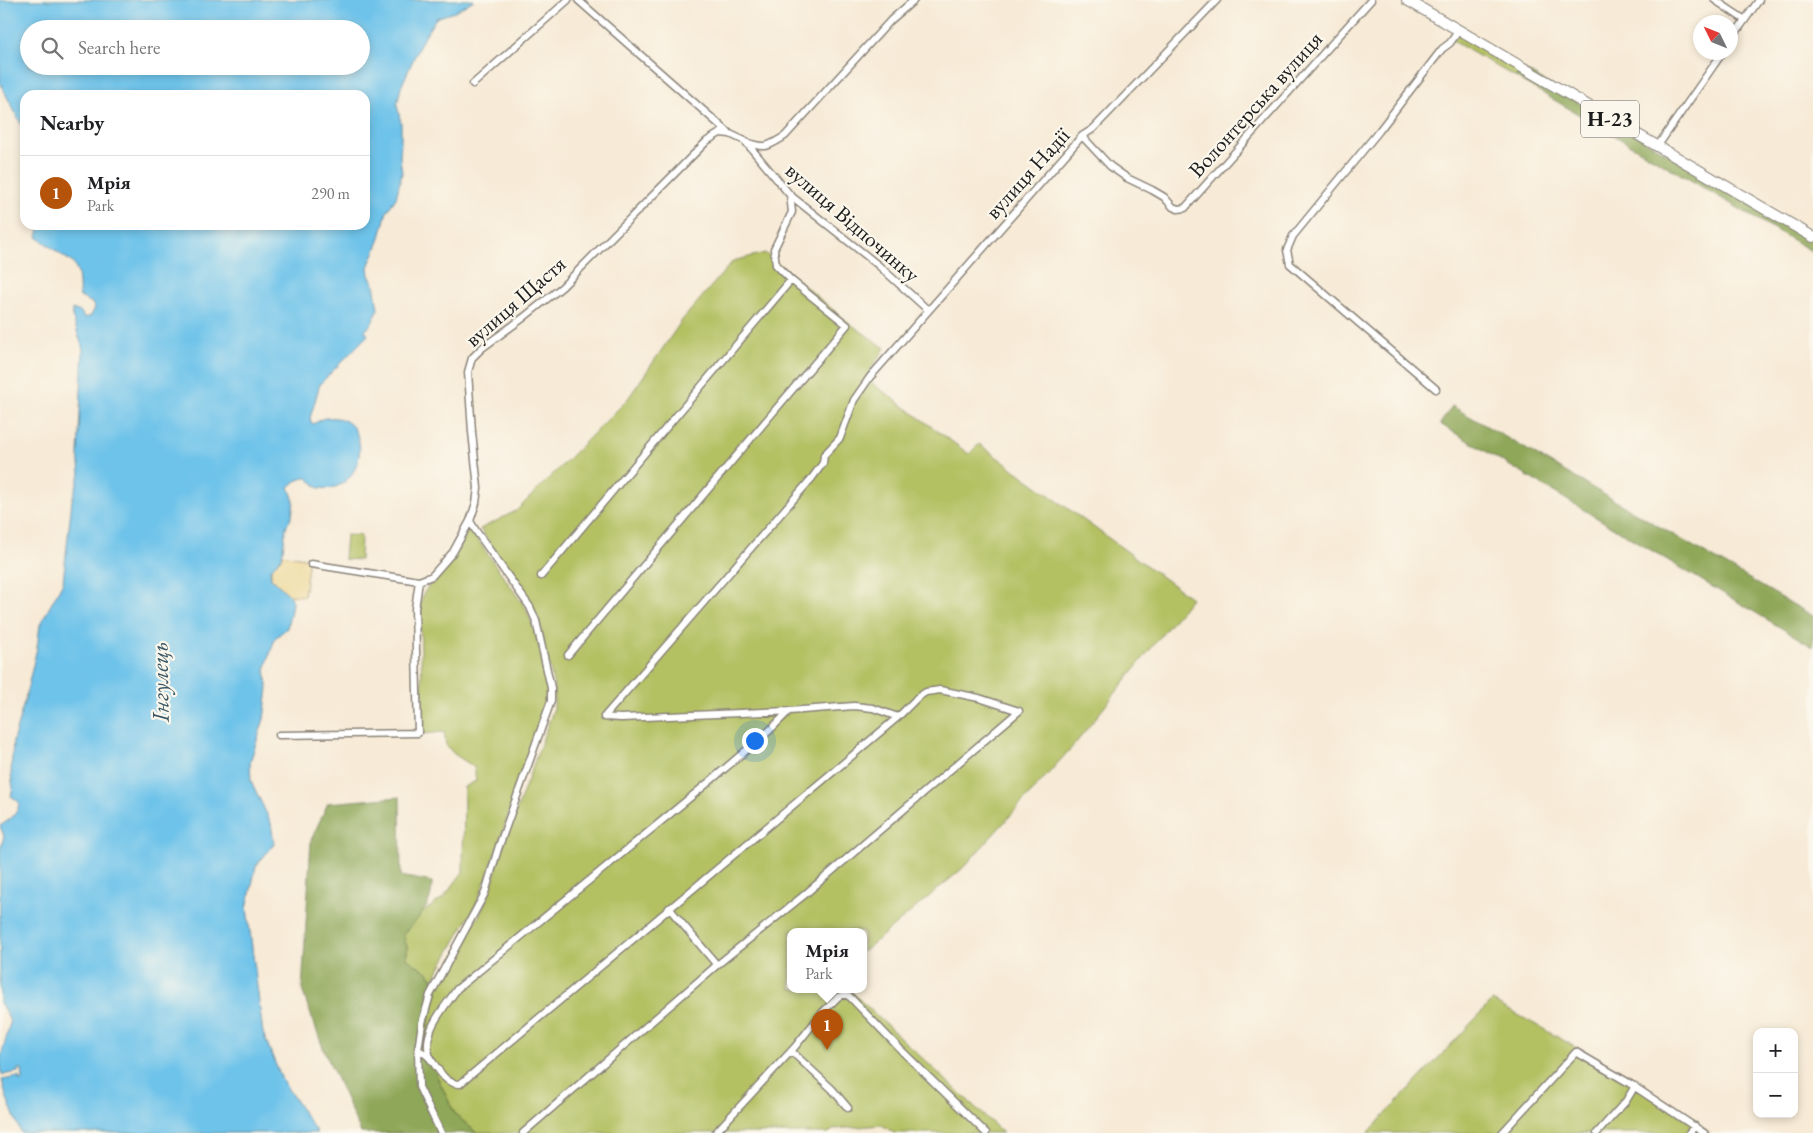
<!DOCTYPE html>
<html lang="en">
<head>
<meta charset="utf-8">
<style>
  :root { --surface:#fff; --page:#f2f2f2; --text:#202124; --muted:#757577; --line:#e0e0e0; --accent:#b45309 }
  body { margin:0; font-family:"EB Garamond",serif; background:var(--page); color:var(--text) }
  .controls { position:absolute; right:15px; bottom:15px; display:grid; overflow:hidden; border-radius:10px; box-shadow:0 2px 8px #0003 }
  .controls button { width:45px; height:45px; display:grid; place-items:center; padding:0; border:0; border-bottom:1px solid var(--line); background:var(--surface); color:var(--text); font:25px sans-serif }
  .compass { position:absolute; left:1693px; top:15px; width:45px; height:45px; border-radius:50%; background:var(--surface); box-shadow:0 2px 8px #0003; rotate:313deg }
  .you { position:absolute; left:754px; top:740px; width:18px; height:18px; margin:-12px; border:4px solid #fff; border-radius:50%; background:#1a73e8; box-shadow:0 0 0 8px #1a73e833 }
  .badge { display:grid; place-items:center; width:32px; height:32px; border-radius:50%; background:var(--accent); color:#fff; font-size:16px; font-weight:700 }
  .pin { position:absolute; translate:-50% -41px; filter:drop-shadow(0 1px 2px #0008) }
  .pin::after { content:''; position:absolute; top:26px; width:18px; height:15px; background:inherit; clip-path:polygon(0 0,100% 0,50% 100%) }
  .popup { position:absolute; left:787px; top:928px; width:80px; height:65px; box-sizing:border-box; display:grid; place-content:center; border-radius:10px; background:var(--surface); filter:drop-shadow(0 1px 4px #0005); font-size:16px; white-space:nowrap; color:var(--muted) }
  .popup b { font-size:19px; color:var(--text) }
  .popup::after { content:''; position:absolute; left:50%; top:100%; margin-left:-10px; border:10px solid transparent; border-top-color:var(--surface) }
  .list { margin:0; padding:0; list-style:none }
  h2 { display:flex; justify-content:space-between; align-items:center; height:65px; margin:0; padding:0 20px; font-size:21px }
  h2 small { font-size:16px; font-weight:400; color:var(--muted) }
  .list li { display:grid; grid-template-columns:32px 1fr auto; gap:15px; align-items:center; box-sizing:border-box; height:75px; padding:0 20px; border-top:1px solid var(--line) }
  .list b { display:block; font-size:19px; white-space:nowrap }
  .list p { margin:0; font-size:16px; white-space:nowrap; color:var(--muted) }
  .list em { font-size:16px; font-style:normal; color:var(--muted) }
  .icon { flex:none; width:28px; height:28px; fill:none; stroke:currentColor; stroke-width:2; stroke-linecap:round; stroke-linejoin:round }
  .map { position:relative; flex:none; width:1813px; height:1133px; overflow:hidden }
  .search { position:absolute; background:var(--surface); box-shadow:0 2px 8px #0003; left:20px; top:20px; width:350px; height:55px; display:flex; align-items:center; gap:12px; box-sizing:border-box; padding:0 18px; border-radius:28px; color:var(--muted); font-size:19px }
  .panel { position:absolute; background:var(--surface); box-shadow:0 2px 8px #0003; left:20px; top:90px; width:350px; height:140px; border-radius:15px }
  .map>svg:first-child { display:block }
  .green { fill:#b4c163; stroke:#686e40 }
  .forest { fill:#8fa759; stroke:#56623a }
  .sand { fill:#eeda9e; stroke:#857b5d }
  .water { fill:#6ec3ea; stroke:#457083; fill-rule:evenodd }
  .lines { fill:none; stroke-linecap:round; stroke-linejoin:round }
  .minor-casing { stroke:#8a8379; stroke-width:9 }
  .primary-casing { stroke:#8a8379; stroke-width:12 }
  .minor { stroke:#fff; stroke-width:6 }
  .primary { stroke:#fff; stroke-width:10 }
  .labels { text-anchor:middle; stroke-width:4.5; stroke-linejoin:round; paint-order:stroke }
  .shield { fill:#fbf7ec; stroke:#5f5e5a; stroke-width:1 }
  .shield-label { font-size:21px; font-weight:bold; fill:#1c1c1c }
  .street-label { font-size:22px; fill:#1c1c1c; stroke:#fbf7ec }
  .water-label { font-size:24px; font-style:italic; fill:#395664; stroke:#fbf7ec }
</style>
</head>
<body>
<div class="map">
<svg width="1813" height="1133" viewBox="0 0 1813 1133">
  <rect width="100%" height="100%" fill="#fbf7ec"/>
  <filter id="ink" filterUnits="userSpaceOnUse"><feTurbulence type="fractalNoise" baseFrequency=".02" numOctaves="2"/><feDisplacementMap in="SourceGraphic" scale="10" xChannelSelector="R" yChannelSelector="G"/><feConvolveMatrix kernelMatrix="1 2 1 2 8 2 1 2 1" color-interpolation-filters="sRGB"/></filter>
  <filter id="wash" filterUnits="userSpaceOnUse"><feTurbulence type="fractalNoise" baseFrequency=".0096" numOctaves="4" result="noise"/><feDisplacementMap in="SourceGraphic" scale="20" xChannelSelector="R" yChannelSelector="G"/><feGaussianBlur stdDeviation="1.12" result="paint"/><feColorMatrix in="noise" values="0 0 0 0 0 0 0 0 0 0 0 0 0 0 0 0 0 1.4 0 .05"/><feComposite in="paint" operator="in"/></filter>
  <g filter="url(#wash)">
    <rect width="100%" height="100%" fill="#f7ead6"/>
    <path class="green" d="M1459,33l64,36 -8,8 -62,-36z
      M765,253l84,70 36,25 -20,30 104,76 10,-10 212,154 -116,146 -112,124 -100,84v-21h-72v58h57l155,144h-109l-12,-8 -47,4 -7,4h-351l-22,-19 -31,-64 5,-29 9,-36 43,-73 8,-18 13,-44 52,-142v-21l-15,-67 -7,-16 -52,-75 36,-18 111,-111 56,-81 50,-58z
      M469,528l57,80c11,27 20,62 22,91l-62,181 -12,28 -41,72 -5,-8 -21,-13v-12l-5,-13 20,-21 22,-16 19,-25 1,-85 12,-6 -2,-14 -20,-13 -8,-9 -2,-13 -21,2 -3,-125c1,-22 15,-27 27,-43 9,-12 15,-24 22,-38z
      M346,535l15,1 -1,24 -16,-1z
      M1492,1001c75,40 149,83 218,132h-342z"/>
    <path class="forest" d="M1523,69l290,170v13l-298,-175z
      M1452,406l361,210v31l-373,-223z
      M400,797l1,79 31,6c0,26 -13,35 -29,52l4,13v12l21,13 5,8 5,5 -9,36 -5,29 31,64 22,19h-116l-38,-85 -21,-58 9,-150 17,-37z"/>
    <path class="sand" d="M282,554l27,5 -5,37 -15,-1 -18,-17v-9l11,-12z"/>
    <path class="water" d="M0,0h474l-20,12 -18,6 -15,24 -20,45 -4,18 4,18v18l-1,17 2,15 -6,25 -9,13 -8,30 -11,26 1,8 5,9 4,25 -6,14 -7,8 3,4 -48,49 -10,34 2,6c5,-1 9,-6 14,-6 46,-6 42,63 5,70 -4,1 -8,0 -12,0l-13,-11 -10,4 -7,6 5,14 -2,15 -6,11 -4,30 -12,13 1,8 18,17 3,7 -1,8 -4,18 -12,10 -10,32 3,18 -4,31 -14,43 1,19 20,42 3,21 -18,22 -9,42 16,125 19,47 35,53h-296l-15,-37 -4,-16 17,-3v4l4,-1 -1,-11h-4v3l-16,3 -2,-15 10,-37 -3,-9 -7,-11v-152l4,-15 -4,-10c9,-6 19,-12 19,-24l-8,-6 2,-8 -2,-14 2,-33 12,-42 12,-51 3,-23 23,-43 9,-82 8,-26 -2,-21 5,-104 -11,-33v-7l9,3 3,6 7,-2 4,-8 -4,-6 -11,-5c-2,-13 1,-23 -7,-34l-36,-26 3,-12h325v-130h-340v37l-25,-49zM29,29h332v37h-332z"/>
  </g>
  <g filter="url(#ink)">
    <g class="lines">
      <g class="minor-casing">
        <path id="minor" d="M578,0l152,134 15,7 45,54 88,70 50,45
          M1715,0l30,20
          M1730,41l29,-41
          M473,84l95,-84
          M1082,136l28,30 17,12 25,12 12,7 9,10 5,2 7,-1 186,-208
          M746,142c20,7 21,5 39,-6l106,-116 23,-20
          M1657,147l66,-95
          M1436,389l-146,-125 -3,-14 6,-14 86,-105 63,-82 8,-6 9,-13
          M311,564l108,17 13,-5 21,-24 17,-31 6,-18 2,-15 -6,-56 -4,-60 4,-14 10,-10 41,-30 39,-31 145,-146 13,-8 10,1
          M541,576l250,-296
          M568,655l279,-330 -56,-45 -15,-15 -2,-16 18,-37 -2,-17
          M604,717l208,-239 11,-15 1,-8 16,-17 14,-38 16,-23 212,-241 11,-7 124,-129
          M604,717l17,1 168,-7
          M279,735l139,-2 -3,-124 4,-28
          M669,908l48,57
          M418,1050c19,6 20,34 42,34l374,-313 64,-54 20,-20 8,-5 14,-2 39,8 40,13
          M791,1051l41,38 16,19
          M430,1058c-9,-27 13,-48 27,-69l252,-207 60,-51 20,-20 65,-5 19,2 25,9
          M441,1133l-22,-46 -1,-37 4,-27 8,-28 55,-102 13,-44 53,-148v-13l-15,-67 -6,-14 -54,-76 -6,-10
          M523,1133l194,-168 86,-69 216,-185
          M715,1133l79,-85 28,-35 16,-16 7,-3 5,3 52,54 84,82
          M1502,1133l74,-81 53,31 75,50
          M1597,1133l29,-32 9,-15
          M1689,1133l6,-7"/>
      </g>
      <g class="primary-casing">
        <path id="primary" d="M1407,0l406,237"/>
      </g>
      <use href="#minor" class="minor"/>
      <use href="#primary" class="primary"/>
    </g>
  </g>
  <g class="labels">
    <rect class="shield" x="1581" y="100.5" width="58" height="37" rx="4"/>
    <g class="shield-label">
      <text x="1610" y="126">Н-23</text>
    </g>
    <g class="street-label">
      <text transform="translate(1255 104) rotate(-48)" y="8">Волонтерська вулиця</text>
      <text transform="translate(1027 173) rotate(-48)" y="8">вулиця Надії</text>
      <text transform="translate(853 222) rotate(41)" y="8">вулиця Відпочинку</text>
      <text transform="translate(515 301) rotate(-41)" y="8">вулиця Щастя</text>
    </g>
    <g class="water-label">
      <text transform="translate(160 682) rotate(-91)" y="8">Інгулець</text>
    </g>
  </g>
</svg>
<div class="controls">
<button>+</button>
<button>−</button>
</div>
<svg class="compass" viewBox="-18 -18 36 36"><path d="M0-13l5 13h-10z" fill="#e53935"/><path d="M0 13l5-13h-10z" fill="#757577"/></svg>
<div class="you"></div>
<div class="pin badge" style="left:827px;top:1050px">1</div>
<div class="popup"><b>Мрія</b>Park</div>
<div class="search"><svg class="icon" aria-label="search" viewBox="0 0 24 24"><circle cx="10" cy="10" r="6"/><path d="M15 15l6 6"/></svg>Search here</div>
<section class="panel">
<h2>Nearby<small></small></h2>
<ul class="list">
<li><span class="badge">1</span><div><b>Мрія</b><p>Park</p></div><em>290 m</em></li>
</ul>
</section>
</div>
</body>
</html>
